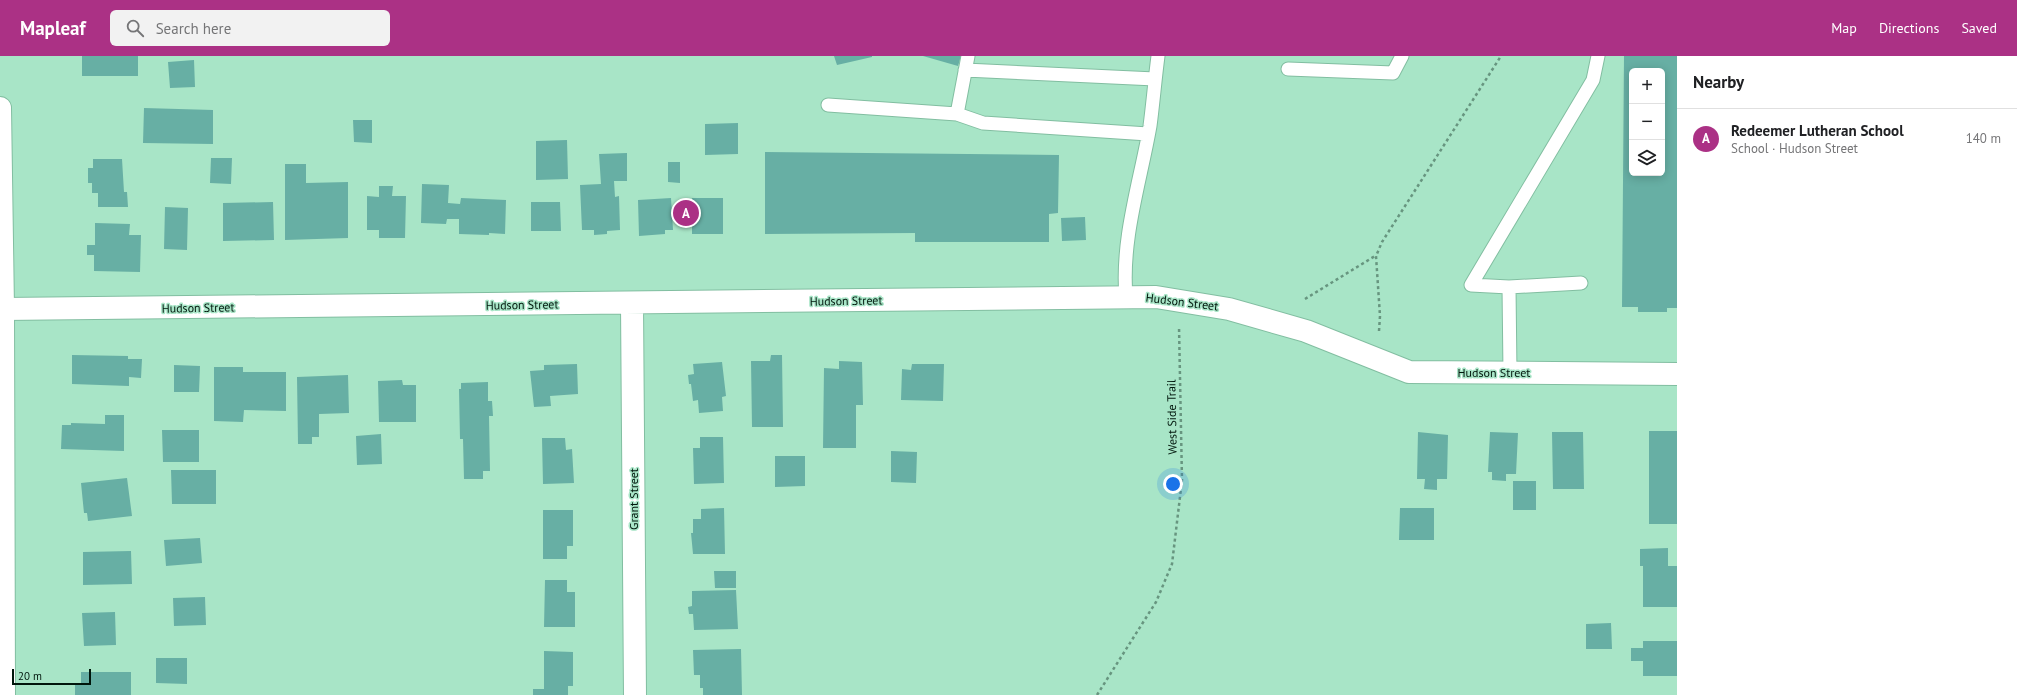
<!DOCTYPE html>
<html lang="en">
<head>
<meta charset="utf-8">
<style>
  :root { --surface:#fff; --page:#f2f2f2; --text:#202124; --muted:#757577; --line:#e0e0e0; --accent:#ab3185 }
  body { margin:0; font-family:"PT Sans",sans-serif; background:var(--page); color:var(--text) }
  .controls { position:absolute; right:12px; top:12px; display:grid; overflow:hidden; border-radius:6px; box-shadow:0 2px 10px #0003 }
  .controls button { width:36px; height:36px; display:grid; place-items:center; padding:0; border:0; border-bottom:1px solid var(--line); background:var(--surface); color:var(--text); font:20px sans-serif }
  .scale { position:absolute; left:12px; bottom:10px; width:79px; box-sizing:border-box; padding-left:4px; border:2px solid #00160c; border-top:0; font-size:11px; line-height:14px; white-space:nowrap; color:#00160c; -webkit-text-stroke:3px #a8e5c7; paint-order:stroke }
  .you { position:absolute; left:1173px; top:428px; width:14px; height:14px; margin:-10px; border:3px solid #fff; border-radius:50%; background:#1a73e8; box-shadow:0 0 0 6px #1a73e833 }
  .badge { display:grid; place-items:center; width:26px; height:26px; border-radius:50%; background:var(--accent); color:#fff; font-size:13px; font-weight:700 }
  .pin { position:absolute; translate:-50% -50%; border:2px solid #fff; box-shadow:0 1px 4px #0006 }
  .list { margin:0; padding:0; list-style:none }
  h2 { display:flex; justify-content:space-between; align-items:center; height:52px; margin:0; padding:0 16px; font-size:17px }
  h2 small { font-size:13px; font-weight:400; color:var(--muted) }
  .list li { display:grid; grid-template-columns:26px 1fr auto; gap:12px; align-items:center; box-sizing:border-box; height:60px; padding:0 16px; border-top:1px solid var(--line) }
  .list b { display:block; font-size:15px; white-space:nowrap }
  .list p { margin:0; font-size:13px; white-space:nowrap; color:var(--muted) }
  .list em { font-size:13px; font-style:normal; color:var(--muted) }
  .icon { flex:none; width:22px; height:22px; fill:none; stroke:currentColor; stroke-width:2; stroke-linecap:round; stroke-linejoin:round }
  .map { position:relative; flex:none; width:1677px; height:639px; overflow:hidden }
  header { display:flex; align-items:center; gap:24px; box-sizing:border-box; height:56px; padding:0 20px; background:var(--accent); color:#fff }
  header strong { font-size:19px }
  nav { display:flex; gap:22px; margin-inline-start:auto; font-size:14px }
  .search { width:280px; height:36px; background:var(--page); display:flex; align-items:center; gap:10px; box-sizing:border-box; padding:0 14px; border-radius:6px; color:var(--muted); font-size:15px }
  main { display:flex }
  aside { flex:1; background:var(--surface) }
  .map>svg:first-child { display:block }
  .building { fill:#67afa4; fill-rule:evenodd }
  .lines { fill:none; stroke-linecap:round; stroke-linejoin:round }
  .lane-casing { stroke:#82bea1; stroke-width:15 }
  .street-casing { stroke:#82bea1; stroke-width:24 }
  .primary-casing { stroke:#82bea1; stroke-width:24 }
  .path { stroke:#67957f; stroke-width:2.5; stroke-dasharray:3 3; stroke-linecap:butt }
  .lane { stroke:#fff; stroke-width:13 }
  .street { stroke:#fff; stroke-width:22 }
  .primary { stroke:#fff; stroke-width:22 }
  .labels { text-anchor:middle; stroke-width:3; stroke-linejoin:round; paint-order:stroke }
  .street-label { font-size:12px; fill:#00160c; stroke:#a8e5c7 }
</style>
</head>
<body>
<header>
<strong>Mapleaf</strong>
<div class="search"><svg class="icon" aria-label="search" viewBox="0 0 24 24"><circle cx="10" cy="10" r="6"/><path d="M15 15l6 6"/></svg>Search here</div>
<nav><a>Map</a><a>Directions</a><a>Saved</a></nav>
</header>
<main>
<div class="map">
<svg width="1677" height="639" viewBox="0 0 1677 639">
  <rect width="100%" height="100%" fill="#a8e5c7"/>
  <path class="building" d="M82,0h56v20h-56z
    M834,0h38v1l-35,8z
    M923,0h38l-3,10z
    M1624,0h53v252h-10v4h-29v-5h-16zM1632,15h30v102h-30z
    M194,4l1,27 -25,1 -2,-26z
    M144,52l69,2v34l-70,-1z
    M353,64h19v23l-18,-1z
    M738,67v31l-33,1v-31z
    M567,84l1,39 -32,1v-39z
    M765,96l294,3 -1,58 -9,1v28h-134v-9l-150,1z
    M627,97v28h-13l1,16 4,-1 1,34 -13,1v3l-13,1v-5h-12l-2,-45 21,-1 -2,-30z
    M211,102h21l-1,26 -21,-1z
    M93,103h29l2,33h3l1,15h-30v-14h-6v-10h-4v-15h5z
    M668,106h12v21l-12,-1z
    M285,108h21v19l42,-1v56l-63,2z
    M422,128l27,1 -1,18 12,1 1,-6 45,2 -1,34 -16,-1v2l-30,-1v-15h-12l-1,5 -25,-1z
    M379,130h14l-1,10h14l-1,42h-26v-8h-12v-34l12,1z
    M671,142l2,32h-8v4l-26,2 -1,-36z
    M692,142h31v36h-31z
    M273,146l1,38 -51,1v-38z
    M531,146h29l1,29h-30z
    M165,151l23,1 -1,42 -23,-1z
    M1085,161l1,23 -24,1 -1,-23z
    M95,167l35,1 -1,11h12l-1,37 -46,-1v-16h-7v-10h8z
    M72,299l56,1v3h14l-1,19 -12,-1v9l-57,-2z
    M771,299h11l1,72h-31l-1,-66h19z
    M839,305l23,1 1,43h-7v43h-33l1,-80 15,1z
    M722,306l4,34 -4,1 1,14 -24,2 -1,-13 -5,1 -2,-17h-2l-1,-9 6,-1 -1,-10z
    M577,308l1,30 -28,2 1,10 -17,1 -4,-36 14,-1v-5z
    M912,308h32l-1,37 -42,-1 1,-31 9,1z
    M174,309l26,1 -1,26h-25z
    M214,311h29v5h43v39l-42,-1 -1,12 -29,-1z
    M348,319l1,38 -30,1v23h-7v7h-14l-1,-67z
    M402,324l1,5h13v37h-37l-1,-41z
    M488,326v19h4l1,15h-4l1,55h-7v8h-19l-1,-40h-3l-1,-50h2v-6z
    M105,359h19v36l-63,-2 1,-24h9v-2l34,1z
    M162,374h37v32h-36z
    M1649,375h28v93h-28z
    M1418,376l30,3 -1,44h-10v11l-13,-1 1,-10h-8z
    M1490,376l28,1 -2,41h-10v7l-14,-1v-8h-4z
    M1552,376h31l1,57h-31z
    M381,378l1,30 -25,1 -1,-29z
    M700,381h23l1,46 -30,1 -1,-36h7z
    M542,382h23l1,12 6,-1 2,34 -31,1z
    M891,395l26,1 -1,31 -25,-1z
    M775,400h30v30l-30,1z
    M171,414h45v34h-44z
    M127,422l5,38 -44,5 -1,-8h-3l-3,-30z
    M1513,425h23v29h-23z
    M724,452l1,46h-32l-2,-21h2v-14h8v-10z
    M1400,452h34v32h-35z
    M543,454h30v36h-6v13h-24z
    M200,482l2,25 -36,3 -2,-26z
    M1668,492v18h9v41h-34v-41h-3v-17z
    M131,495l1,33 -49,1v-33z
    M714,515h22v17h-21z
    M545,524h22v12h8v35h-31z
    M736,534l2,39 -44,1 -1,-16h-4l-1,-7 4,-1v-15z
    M205,541l1,28 -32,1 -1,-28z
    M115,556l1,33 -32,1 -2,-33z
    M1611,567l1,26h-26v-25z
    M1643,585h34v35h-34v-15h-12v-13h12z
    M741,593l1,46h-39v-7h-3v-13h-6l-1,-25z
    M544,595l29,1v34h-5v9h-35v-6h11z
    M156,602h31v26l-31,-1z
    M81,616h50v23h-56v-10h6z"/>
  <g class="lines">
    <g class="lane-casing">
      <path id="lane" d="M1288,13l105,4 9,-17
        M965,14l190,9
        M828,49l129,9 26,9 165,11
        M957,58l11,-58
        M1581,227l-72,4 -38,-2 122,-205 5,-24
        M1509,231l1,86
        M1126,241c-5,-58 14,-114 24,-171 3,-23 5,-47 8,-70"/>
    </g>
    <g class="street-casing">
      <path id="street" d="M632,248l3,391
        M3,253l1153,-12 73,12 77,22 103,41 268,2"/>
    </g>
    <g class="primary-casing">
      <path id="primary" d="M0,52l3,201 1,386"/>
    </g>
    <path class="path" d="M1305,243l70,-43
      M1379,275l1,-15 -4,-60 6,-14 119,-186
      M1097,639l59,-93 16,-38 10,-84 -3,-154"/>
    <use href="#lane" class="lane"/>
    <use href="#street" class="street"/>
    <use href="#primary" class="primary"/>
  </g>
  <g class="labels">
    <g class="street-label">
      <text transform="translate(846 245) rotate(-1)" y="4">Hudson Street</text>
      <text transform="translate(1182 246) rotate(7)" y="4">Hudson Street</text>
      <text transform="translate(522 249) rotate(-1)" y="4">Hudson Street</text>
      <text transform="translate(198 252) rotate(-1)" y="4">Hudson Street</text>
      <text x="1494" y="321">Hudson Street</text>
      <text transform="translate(1172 361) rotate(-91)" y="4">West Side Trail</text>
      <text transform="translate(634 443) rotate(-90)" y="4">Grant Street</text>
    </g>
  </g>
</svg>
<div class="controls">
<button>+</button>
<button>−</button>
<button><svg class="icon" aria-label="layers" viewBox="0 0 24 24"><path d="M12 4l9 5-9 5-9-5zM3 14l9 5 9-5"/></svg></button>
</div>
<div class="scale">20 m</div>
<div class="you"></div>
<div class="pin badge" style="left:686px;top:157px">A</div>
</div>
<aside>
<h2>Nearby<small></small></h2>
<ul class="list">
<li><span class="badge">A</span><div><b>Redeemer Lutheran School</b><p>School · Hudson Street</p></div><em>140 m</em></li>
</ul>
</aside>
</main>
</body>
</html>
